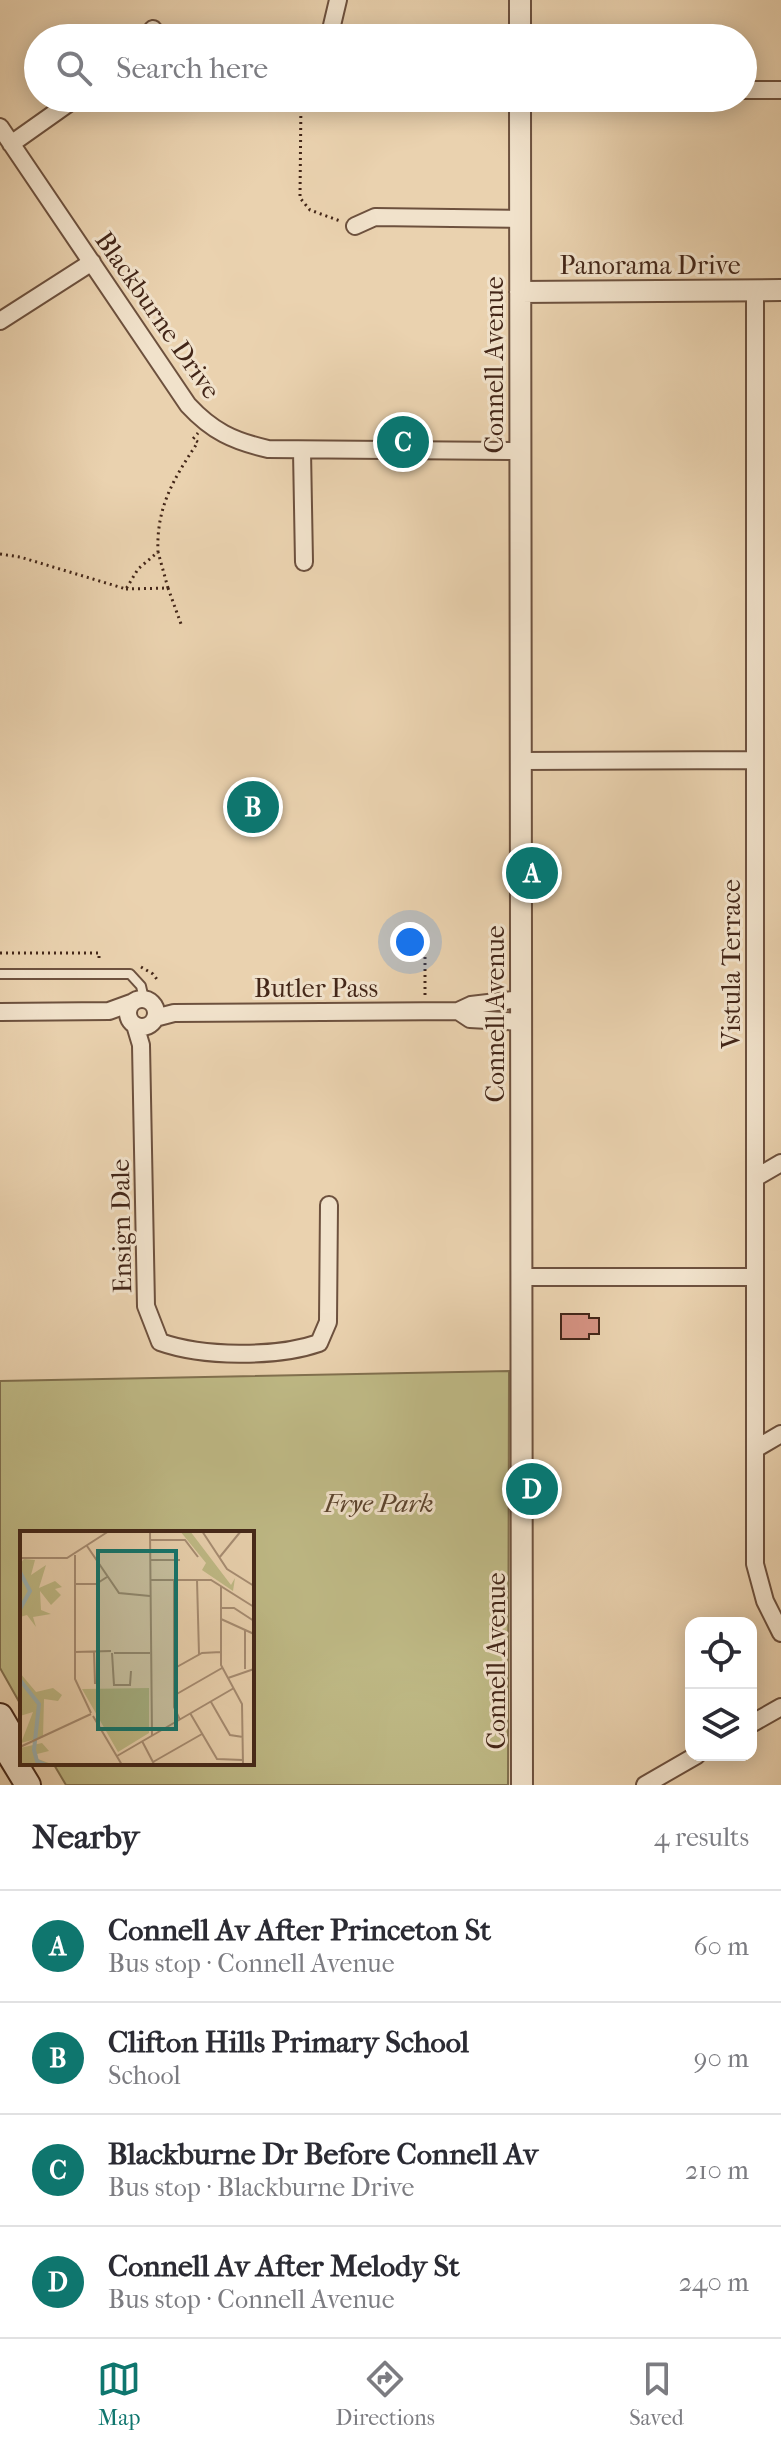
<!DOCTYPE html>
<html lang="en">
<head>
<meta charset="utf-8">
<style>
  :root { --surface:#fff; --page:#f2f2f3; --text:#2b2b33; --muted:#7c7c81; --line:#e1e1e2; --accent:#0f766e }
  body { margin:0; font-family:"IM FELL French Canon",serif; background:var(--page); color:var(--text) }
  .controls { position:absolute; right:24px; bottom:24px; display:grid; overflow:hidden; border-radius:16px; box-shadow:0 4px 20px #0003 }
  .controls button { width:72px; height:72px; display:grid; place-items:center; padding:0; border:0; border-bottom:2px solid var(--line); background:var(--surface); color:var(--text); font:40px sans-serif }
  .you { position:absolute; left:410px; top:942px; width:28px; height:28px; margin:-20px; border:6px solid #fff; border-radius:50%; background:#1a73e8; box-shadow:0 0 0 12px #1a73e833 }
  .badge { display:grid; place-items:center; width:52px; height:52px; border-radius:50%; background:var(--accent); color:#fff; font-size:26px; font-weight:700 }
  .pin { position:absolute; translate:-50% -50%; border:4px solid #fff; box-shadow:0 2px 8px #0006 }
  .list { margin:0; padding:0; list-style:none }
  h2 { display:flex; justify-content:space-between; align-items:center; height:104px; margin:0; padding:0 32px; font-size:34px }
  h2 small { font-size:26px; font-weight:400; color:var(--muted) }
  .list li { display:grid; grid-template-columns:52px 1fr auto; gap:24px; align-items:center; box-sizing:border-box; height:112px; padding:0 32px; border-top:2px solid var(--line) }
  .list b { display:block; font-size:30px; white-space:nowrap }
  .list p { margin:0; font-size:26px; white-space:nowrap; color:var(--muted) }
  .list em { font-size:26px; font-style:normal; color:var(--muted) }
  .icon { flex:none; width:44px; height:44px; fill:none; stroke:currentColor; stroke-width:2; stroke-linecap:round; stroke-linejoin:round }
  .map { position:relative; flex:none; width:781px; height:1785px; overflow:hidden }
  .search { position:absolute; background:var(--surface); box-shadow:0 4px 20px #0003; left:24px; right:24px; top:24px; height:88px; display:flex; align-items:center; gap:20px; box-sizing:border-box; padding:0 28px; border-radius:44px; color:var(--muted); font-size:30px }
  .sheet { height:552px; background:var(--surface) }
  nav { display:flex; justify-content:space-around; align-items:center; box-sizing:border-box; height:112px; border-top:2px solid var(--line); background:var(--surface); font-size:22px; color:var(--muted) }
  nav a { display:grid; justify-items:center; gap:4px }
  nav .on { color:var(--accent) }
  .map>svg:first-child { display:block }
  .green { fill:#bfba86; stroke:#81704f; stroke-width:2 }
  .building { fill:#d59282; stroke:#432618; stroke-width:2 }
  .lines { fill:none; stroke-linecap:round; stroke-linejoin:round }
  .service-casing { stroke:#6d513e; stroke-width:12 }
  .minor-casing { stroke:#6d513e; stroke-width:20 }
  .tertiary-casing { stroke:#6d513e; stroke-width:24 }
  .secondary-casing { stroke:#432618; stroke-width:28 }
  .path { stroke:#432618; stroke-width:3; stroke-dasharray:2 4; stroke-linecap:butt }
  .service { stroke:#f1e2cb; stroke-width:8 }
  .minor { stroke:#f1e2cb; stroke-width:16 }
  .tertiary { stroke:#f1e2cb; stroke-width:20 }
  .secondary { stroke:#f1e2cb; stroke-width:24 }
  .labels { text-anchor:middle; stroke-width:6; stroke-linejoin:round; paint-order:stroke }
  .street-label { font-size:26px; fill:#432618; stroke:#f1e2cb }
  .park-label { font-size:26px; font-style:italic; fill:#5c442e; stroke:#f1e2cb }
  .inset-river { fill:none; stroke:#9db5b6; stroke-width:4 }
  .inset-road { fill:none; stroke:#a78d73; stroke-width:2 }
  .view { fill:#0f766e; fill-opacity:0.15; stroke:#0f766e; stroke-width:4 }
  .inset-edge { fill:none; stroke:#432618; stroke-width:4 }
</style>
</head>
<body>
<div class="map">
<svg width="781" height="1785" viewBox="0 0 781 1785">
  <rect width="100%" height="100%" fill="#ead2af"/>
  <filter id="stains"><feTurbulence type="fractalNoise" baseFrequency=".0025" numOctaves="4"/><feColorMatrix values="0 0 0 0 .2 0 0 0 0 .09 0 0 0 0 .02 0 0 0 .5 -.17"/></filter>
  <radialGradient id="worn" r=".72"><stop offset=".6" stop-color="#630" stop-opacity="0"/><stop offset="1" stop-color="#630" stop-opacity=".3"/></radialGradient>
  <path class="green" d="M509,1371l-1,414h-442l-13,-22h199v-230h-230v174l-22,-39v-287z"/>
  <path class="building" d="M561,1314h28v4h10v16h-10v5h-28z"/>
  <g class="lines">
    <g class="service-casing">
      <path id="service" d="M0,974h130l11,12 3,13"/>
    </g>
    <g class="minor-casing">
      <path id="minor" d="M146,38l7,-9
        M329,38l9,-38
        M743,90h38
        M0,127l188,278c24,26 45,36 80,44l251,2
        M11,144l65,-46
        M355,226l20,-9 145,2
        M755,290v1274l10,37 16,32
        M0,321l92,-59
        M302,451l2,111
        M522,761l233,-1
        M128 1013a14 14 0 1 1 28 0a14 14 0 1 1-28 0Z
        M458,1011l12,8 51,3
        M0,1012l109,-1 22,-8
        M155,1018l19,-5 284,-2 13,-6 50,-6
        M135,1025l6,20 5,261 14,36c42,15 116,16 159,1l9,-21 1,-117
        M755,1178l26,-15
        M521,1277h234
        M757,1448l24,-14
        M751,1724l30,-17
        M645,1785l52,-30"/>
    </g>
    <g class="tertiary-casing">
      <path id="tertiary" d="M520,0v38
        M520,98l2,1687
        M520,292l261,-2"/>
    </g>
    <g class="secondary-casing">
      <path id="secondary" d="M0,1716l21,36
        M0,1739l28,46"/>
    </g>
    <path class="path" d="M169,28l37,-1 29,11
      M301,98l-1,100 10,12 30,11
      M0,554l20,3 106,32 12,-20 20,-17c-2,-45 16,-74 40,-110l-5,-3 5,-6
      M168,588l13,36
      M126,589l42,-1 -10,-36
      M0,953h99v8
      M425,957v38
      M141,967l12,7 6,8"/>
    <use href="#service" class="service"/>
    <use href="#minor" class="minor"/>
    <use href="#tertiary" class="tertiary"/>
    <use href="#secondary" class="secondary"/>
  </g>
  <g class="labels">
    <g class="street-label">
      <text x="650" y="274">Panorama Drive</text>
      <text transform="translate(158 315) rotate(55)" y="9">Blackburne Drive</text>
      <text transform="translate(494 365) rotate(-90)" y="9">Connell Avenue</text>
      <text transform="translate(731 964) rotate(-90)" y="9">Vistula Terrace</text>
      <text x="316" y="997">Butler Pass</text>
      <text transform="translate(495 1014) rotate(-90)" y="9">Connell Avenue</text>
      <text transform="translate(121 1226) rotate(-91)" y="9">Ensign Dale</text>
      <text transform="translate(496 1661) rotate(-90)" y="9">Connell Avenue</text>
    </g>
    <g class="park-label">
      <text x="379" y="1512">Frye Park</text>
    </g>
  </g>
  <g transform="translate(20 1531)">
    <rect width="234" height="234" fill="#ead2af"/>
    <path d="M160,0h10l41,54 4,-7 -2,13 -31,-21 4,-7zM4,28l11,1 -4,15 15,-10 -7,23 16,-7 7,6 -7,2 6,6 -10,10 -11,-14 1,19 10,4 -18,3 3,10 -9,-12 -7,2v-53zM0,142l16,19 17,-4 9,7 -4,6 -14,-2 -1,38 -22,6 12,-31 -13,4zM129,157v45l-31,19 -36,-63zM22,212l7,8 -12,3 1,5 16,6h-34v-17z" fill="#bfba86"/>
    <path class="inset-river" d="M0,41l10,19 -10,18M0,149l19,24 -5,46 3,11 9,4"/>
    <path class="inset-road" d="M130,0l2,205M182,0l25,38 27,17M130,9h35l13,17M67,15l32,47 31,3M55,24v124l16,34M0,27h47l42,-27M199,27l22,-27M130,29h30M130,49h61l43,27M154,49v127l6,13M177,49l2,74M55,53h21l11,-7M201,55v79l21,39 1,61M201,77h13l20,13M201,88l33,15M225,98v40M55,121l36,-1M74,121l1,32M92,122l2,32h16l1,-14M94,122h36M155,137l27,-15 19,-1M208,147l26,-9M155,164l47,-27M191,171l19,33 13,2M170,182l27,46 26,1M73,185l29,49M122,210l12,23M0,216l71,-33M97,225l117,-68M133,231l49,-28"/>
    <path class="view" d="M78,20h78v178h-78z"/>
    <rect width="234" height="234" class="inset-edge"/>
  </g>
  <rect width="100%" height="100%" filter="url(#stains)"/>
  <rect width="100%" height="100%" fill="url(#worn)"/>
</svg>
<div class="controls">
<button><svg class="icon" aria-label="locate" viewBox="0 0 24 24"><circle cx="12" cy="12" r="6"/><path d="M12 2v4M12 18v4M2 12h4M18 12h4"/></svg></button>
<button><svg class="icon" aria-label="layers" viewBox="0 0 24 24"><path d="M12 4l9 5-9 5-9-5zM3 14l9 5 9-5"/></svg></button>
</div>
<div class="you"></div>
<div class="pin badge" style="left:532px;top:873px">A</div>
<div class="pin badge" style="left:253px;top:807px">B</div>
<div class="pin badge" style="left:403px;top:442px">C</div>
<div class="pin badge" style="left:532px;top:1489px">D</div>
<div class="search"><svg class="icon" aria-label="search" viewBox="0 0 24 24"><circle cx="10" cy="10" r="6"/><path d="M15 15l6 6"/></svg>Search here</div>
</div>
<section class="sheet">
<h2>Nearby<small>4 results</small></h2>
<ul class="list">
<li><span class="badge">A</span><div><b>Connell Av After Princeton St</b><p>Bus stop · Connell Avenue</p></div><em>60 m</em></li>
<li><span class="badge">B</span><div><b>Clifton Hills Primary School</b><p>School</p></div><em>90 m</em></li>
<li><span class="badge">C</span><div><b>Blackburne Dr Before Connell Av</b><p>Bus stop · Blackburne Drive</p></div><em>210 m</em></li>
<li><span class="badge">D</span><div><b>Connell Av After Melody St</b><p>Bus stop · Connell Avenue</p></div><em>240 m</em></li>
</ul>
</section>
<nav>
<a class="on"><svg class="icon" aria-label="map" viewBox="0 0 24 24"><path d="M3 6l6-2 6 2 6-2v14l-6 2-6-2-6 2zM9 4v14M15 6v14"/></svg>Map</a>
<a><svg class="icon" aria-label="directions" viewBox="0 0 24 24"><path d="M12 3l9 9-9 9-9-9zM9 14v-3h6M13 9l2 2-2 2"/></svg>Directions</a>
<a><svg class="icon" aria-label="saved" viewBox="0 0 24 24"><path d="M7 4h10v16l-5-4-5 4z"/></svg>Saved</a>
</nav>
</body>
</html>
